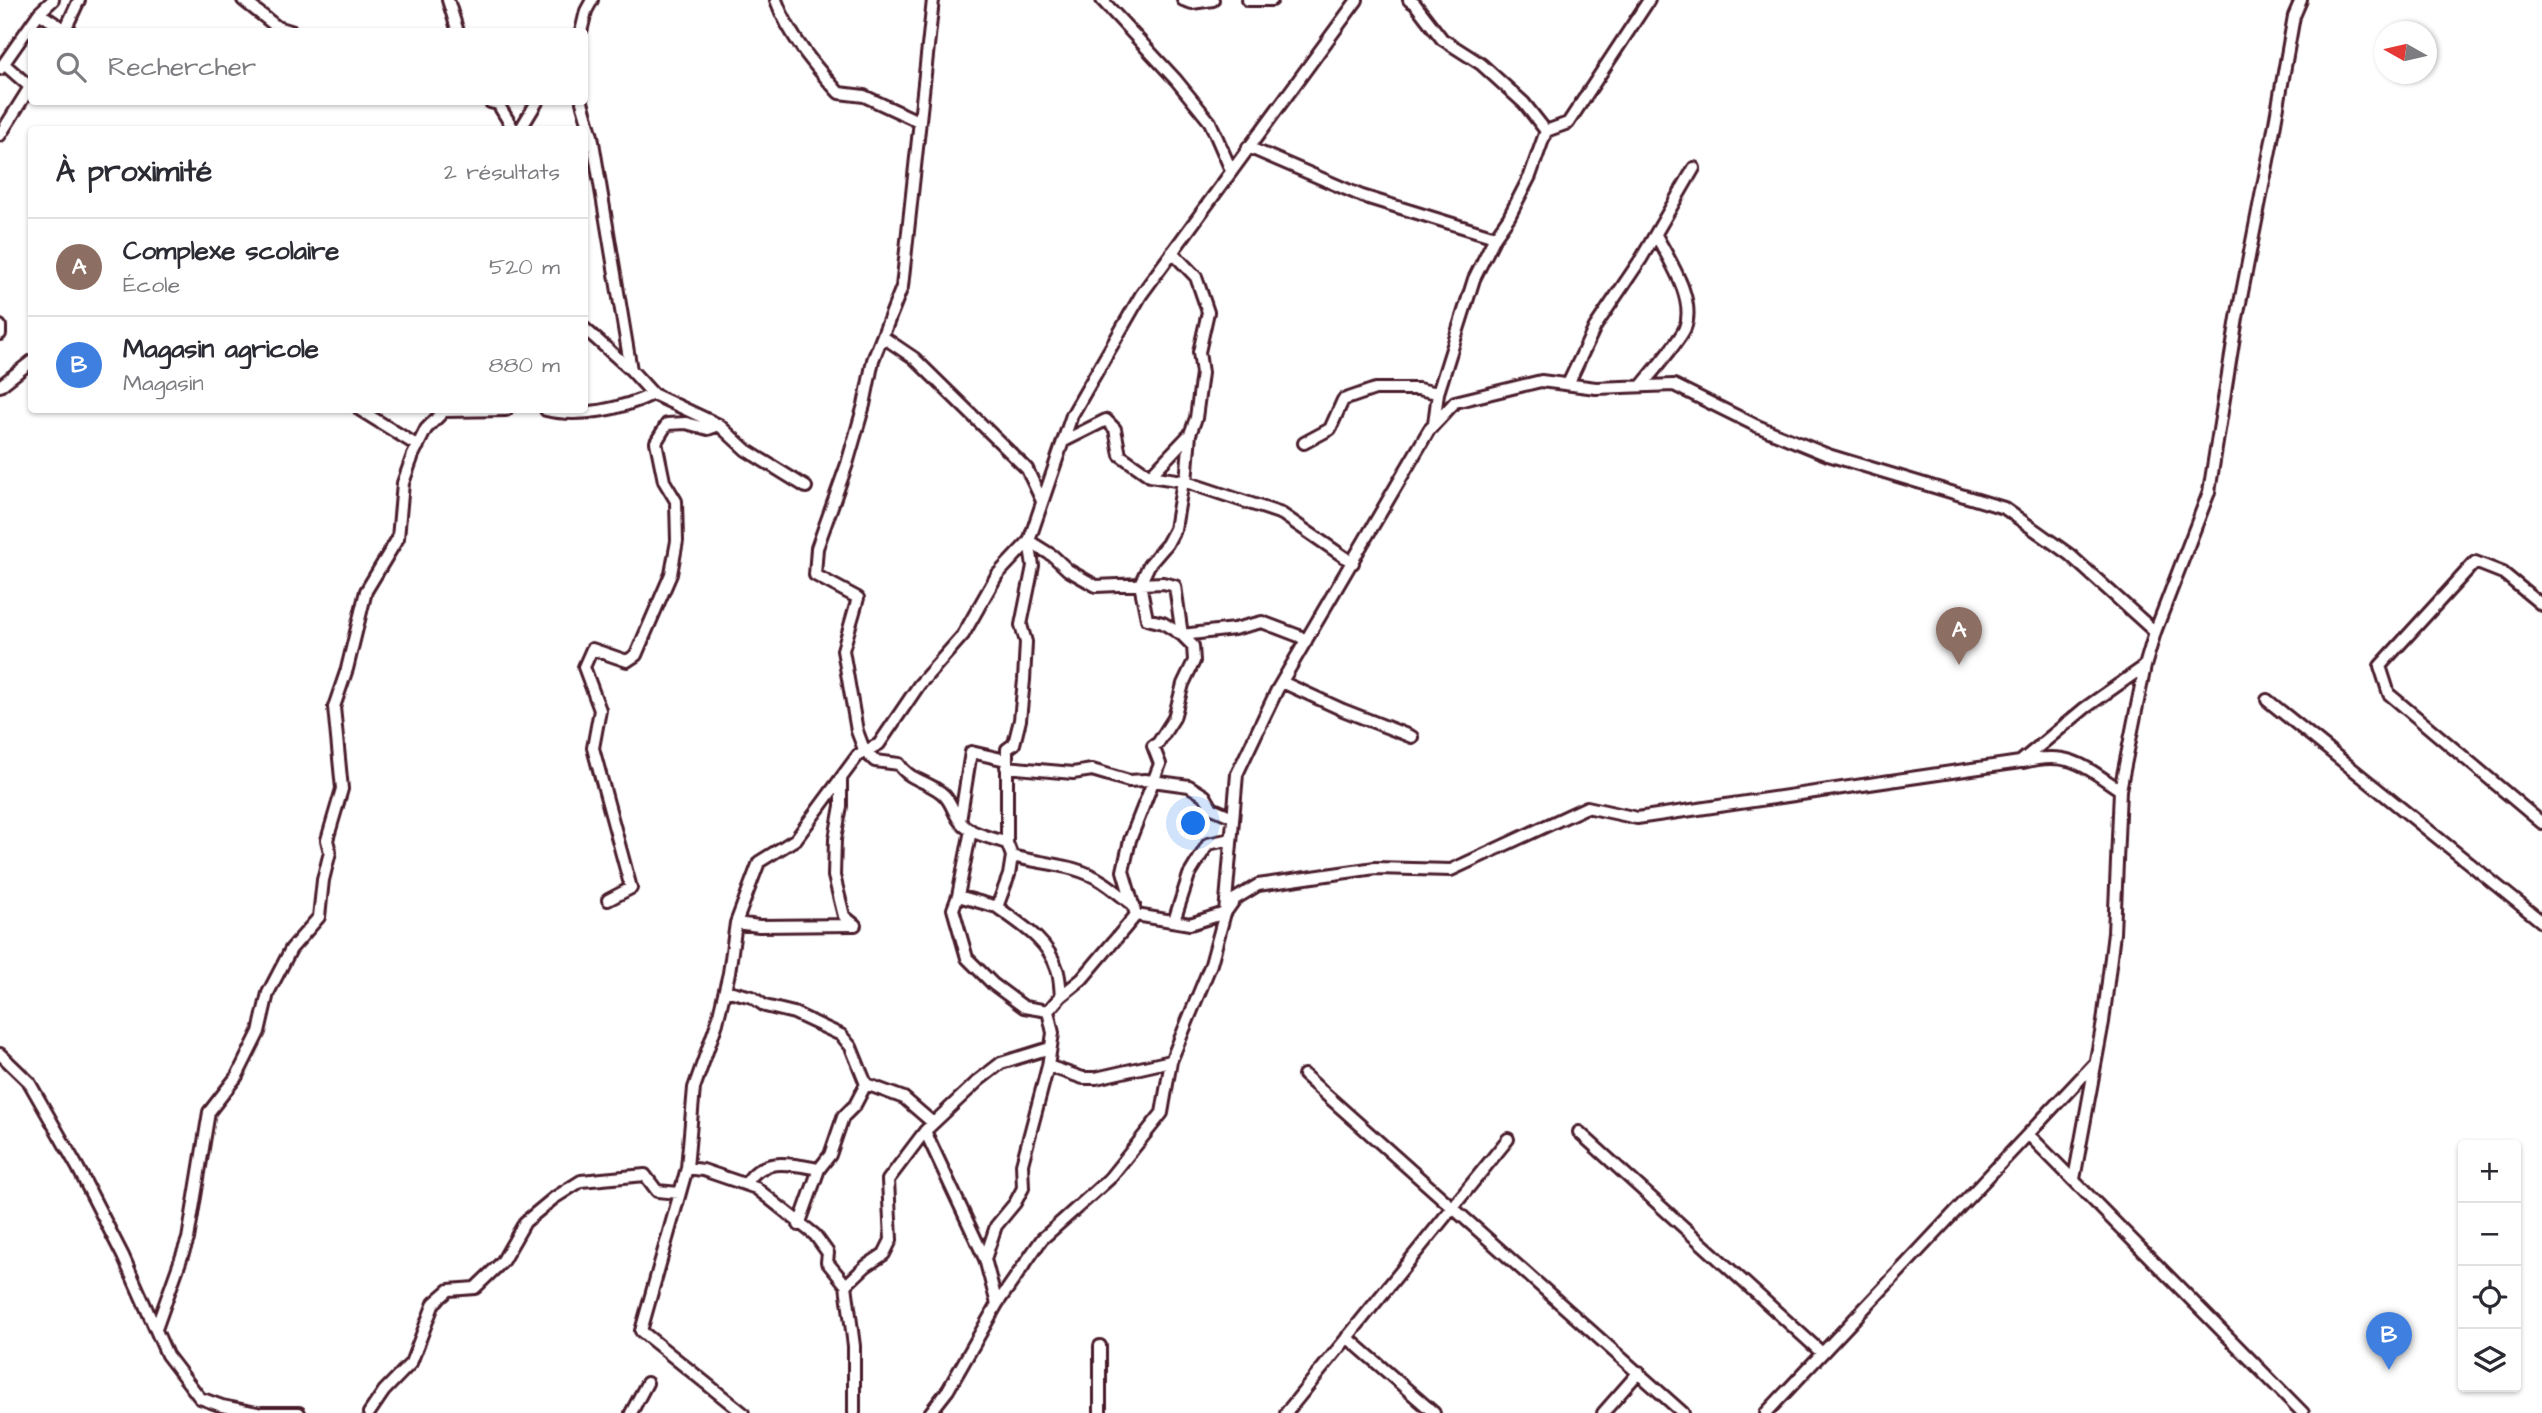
<!DOCTYPE html>
<html lang="fr">
<head>
<meta charset="utf-8">
<style>
  :root { --surface:#fff; --page:#f7f7f7; --text:#2b2b33; --muted:#7c7c81; --line:#e1e1e2; --accent:#b45309 }
  body { margin:0; font-family:"Architects Daughter",sans-serif; background:var(--page); color:var(--text) }
  .controls { position:absolute; right:21px; bottom:21px; display:grid; overflow:hidden; border-radius:7px; box-shadow:0 2px 5px #0004 }
  .controls button { width:63px; height:63px; display:grid; place-items:center; padding:0; border:0; border-bottom:2px solid var(--line); background:var(--surface); color:var(--text); font:35px sans-serif }
  .compass { position:absolute; left:2374px; top:21px; width:63px; height:63px; border-radius:50%; background:var(--surface); box-shadow:0 2px 5px #0004; rotate:278deg }
  .you { position:absolute; left:1194px; top:824px; width:24px; height:24px; margin:-18px; border:5px solid #fff; border-radius:50%; background:#1a73e8; box-shadow:0 0 0 10px #1a73e833 }
  .badge { display:grid; place-items:center; width:46px; height:46px; border-radius:50%; background:var(--accent); color:#fff; font-size:23px; font-weight:700 }
  .pin { position:absolute; translate:-50% -58px; filter:drop-shadow(0 2px 4px #0008) }
  .pin::after { content:''; position:absolute; top:37px; width:24px; height:21px; background:inherit; clip-path:polygon(0 0,100% 0,50% 100%) }
  .list { margin:0; padding:0; list-style:none }
  h2 { display:flex; justify-content:space-between; align-items:center; height:91px; margin:0; padding:0 28px; font-size:30px }
  h2 small { font-size:23px; font-weight:400; color:var(--muted) }
  .list li { display:grid; grid-template-columns:46px 1fr auto; gap:21px; align-items:center; box-sizing:border-box; height:98px; padding:0 28px; border-top:2px solid var(--line) }
  .list b { display:block; font-size:26px; white-space:nowrap }
  .list p { margin:0; font-size:23px; white-space:nowrap; color:var(--muted) }
  .list em { font-size:23px; font-style:normal; color:var(--muted) }
  .icon { flex:none; width:38px; height:38px; fill:none; stroke:currentColor; stroke-width:2; stroke-linecap:round; stroke-linejoin:round }
  .map { position:relative; flex:none; width:2542px; height:1413px; overflow:hidden }
  .search { position:absolute; background:var(--surface); box-shadow:0 2px 5px #0004; left:28px; top:28px; width:560px; height:77px; display:flex; align-items:center; gap:18px; box-sizing:border-box; padding:0 24px; border-radius:7px; color:var(--muted); font-size:26px }
  .panel { position:absolute; background:var(--surface); box-shadow:0 2px 5px #0004; left:28px; top:126px; width:560px; height:287px; border-radius:7px }
  .map>svg:first-child { display:block }
  .lines { fill:none; stroke-linecap:round; stroke-linejoin:round }
  .minor-casing { stroke:#4a1f2b; stroke-width:16 }
  .minor { stroke:#fff; stroke-width:10 }
</style>
</head>
<body>
<div class="map">
<svg width="2542" height="1413" viewBox="0 0 2542 1413">
  <rect width="100%" height="100%" fill="#fff"/>
  <filter id="ink" filterUnits="userSpaceOnUse"><feTurbulence type="fractalNoise" baseFrequency=".0143" numOctaves="2"/><feDisplacementMap in="SourceGraphic" scale="14" xChannelSelector="R" yChannelSelector="G"/><feConvolveMatrix kernelMatrix="1 2 1 2 8 2 1 2 1" color-interpolation-filters="sRGB"/></filter>
  <g filter="url(#ink)">
    <g class="lines">
      <g class="minor-casing">
        <path id="minor" d="M243,0l34,27 16,5
          M448,0l10,32
          M776,0c13,36 38,65 63,93l25,3 56,26
          M933,0l-31,287 -29,73 -9,45 -17,59 -30,84 -2,27 43,23 -15,52 14,81 8,21 10,9 24,3c9,16 32,18 45,31 11,11 9,25 26,35 11,6 25,9 37,13
          M1102,0l74,80 34,42 21,48
          M1183,0l9,3 21,-3
          M1248,0h24
          M1409,0l6,4 27,35 39,25 43,39 22,28 -16,45 -21,41 -14,20 -21,42 -36,114 -4,31
          M39,13l26,17
          M64,32l15,-32
          M581,32l5,-21 6,-11
          M4,64l25,22
          M0,69l39,-56 14,-13
          M490,102l8,2 16,26
          M582,102l10,34 39,234
          M520,130l17,-28
          M1546,131l22,-8 81,-123
          M0,135l32,-51
          M1248,147l114,49 133,41
          M1172,252l24,25 12,35 -9,40 3,21 -6,45 -6,16 -4,48
          M0,326v8
          M883,337l31,21 113,111 15,32
          M1568,384l27,-57 46,-68 53,-91
          M1642,385c9,-11 39,-46 43,-57 11,-29 -16,-68 -29,-93
          M0,386l32,-25
          M653,394l66,31 27,25 60,37
          M360,410l58,36
          M546,410c34,8 76,-1 107,-16l-22,-24 -47,-42
          M1064,441l42,-21 9,9 5,26 30,21 33,5 99,33 71,49
          M1304,443l26,-14 13,-29 32,-11h43l20,4
          M1150,476l40,-42
          M1183,481l-8,48 -8,15 -18,21 -9,19 7,35 16,4 19,12 52,-6 28,-7 37,14 7,5
          M2542,605l-39,-32 -28,-11 -95,104 9,28 153,129
          M1282,682l61,28 69,27
          M2267,700l275,222
          M2023,762c45,-12 60,3 97,28
          M1006,767l67,6 19,-3 37,11 16,-1 44,6 16,10 7,12 21,9
          M841,779v27l-6,33 -1,37 10,40 11,9
          M960,821l11,-69 35,8
          M971,830l-13,66 -5,13 14,49 26,26 31,23 24,4
          M1012,856c29,8 65,8 91,26 11,7 20,16 31,23
          M958,896l39,11
          M608,900l23,-12 -38,-140 7,-38 -16,-43 8,-18 35,12 9,-6 35,-81 6,-33 -1,-40 -12,-20 -8,-39 11,-18 19,-1 22,6 11,-4
          M1174,921l15,-46 19,-31 23,-5
          M736,923l23,3 96,-1
          M725,990l27,7 13,9 29,7 47,22 10,12 15,37 38,14 29,25
          M1061,996c-1,-9 -1,-19 -4,-27 -9,-29 -37,-45 -60,-62l12,-32 3,-19 -5,-13v-94l7,-5 6,-24 4,-40 2,-38 -5,-17 12,-59 -4,-25 24,15 15,14 28,16 67,-3 12,3 7,49 11,11 1,15 -11,23 -9,34 -16,25 -5,3 7,18 -30,76 -7,31 13,44
          M1048,1011l13,-15 21,-17 54,-64 54,9 35,-11 10,-14 23,-14 117,-17 76,2 136,-63 50,11 383,-56 65,-54 60,-42
          M0,1054l29,28 49,86 45,88 44,99 33,43 22,8 35,7
          M1048,1066l35,12h13l75,-17
          M1304,1075l379,338
          M1579,1132l243,221
          M2028,1134l275,279
          M687,1168l16,2 53,18 59,47 13,18 -1,9 19,23 8,61v67
          M2074,1179l29,-157 11,-89 6,-143 25,-124 10,-34 54,-140 28,-174 35,-178 22,-124 7,-16
          M746,1184c16,-28 45,-20 73,-15
          M799,1225l20,-56 11,-14 13,-38 12,-12 11,-21
          M985,1259l11,-33 19,-23 8,-15 -1,-24 26,-98 5,-33 -5,-22
          M846,1285l20,-19 18,-12 7,-14 -3,-60 37,-49
          M997,1304l-12,-45 -60,-128 54,-51 22,-17 49,-15
          M156,1329l32,-90 21,-127 28,-36 22,-44 9,-39 23,-44 28,-32 4,-37 7,-28 -3,-12 15,-51 -8,-82 13,-38 19,-78 32,-53 5,-55 10,-28 13,-26 18,-18 62,-1
          M1347,1337l87,76
          M262,1413h37
          M369,1413l15,-22 27,-28 23,-60 15,-13 26,-2 27,-26 23,-40 29,-24 27,-17 64,-6 12,16 22,2
          M631,1413l16,-30
          M743,1413l-102,-82 46,-163 7,-80 23,-65 12,-50 7,-50 23,-61 37,-23 62,-84 21,-11 40,-59 44,-50 34,-60 32,-34 43,-126 69,-120 216,-295
          M930,1413l18,-23 49,-86 45,-65 67,-60 53,-66 9,-52 40,-97 14,-51 12,-139 40,-84 152,-260 26,-28 86,-21 55,7 78,-3 83,41 71,29 176,53 66,47 85,77
          M1100,1413v-67
          M1286,1413l222,-274
          M1603,1413l36,-41
          M1766,1413l329,-350"/>
      </g>
      <use href="#minor" class="minor"/>
    </g>
  </g>
</svg>
<div class="controls">
<button>+</button>
<button>−</button>
<button><svg class="icon" aria-label="locate" viewBox="0 0 24 24"><circle cx="12" cy="12" r="6"/><path d="M12 2v4M12 18v4M2 12h4M18 12h4"/></svg></button>
<button><svg class="icon" aria-label="layers" viewBox="0 0 24 24"><path d="M12 4l9 5-9 5-9-5zM3 14l9 5 9-5"/></svg></button>
</div>
<svg class="compass" viewBox="-18 -18 36 36"><path d="M0-13l5 13h-10z" fill="#e53935"/><path d="M0 13l5-13h-10z" fill="#7c7c81"/></svg>
<div class="you"></div>
<div class="pin badge" style="left:1959px;top:665px;background:#8d6e63">A</div>
<div class="pin badge" style="left:2389px;top:1370px;background:#3f7fe0">B</div>
<div class="search"><svg class="icon" aria-label="search" viewBox="0 0 24 24"><circle cx="10" cy="10" r="6"/><path d="M15 15l6 6"/></svg>Rechercher</div>
<section class="panel">
<h2>À proximité<small>2 résultats</small></h2>
<ul class="list">
<li><span class="badge" style="background:#8d6e63">A</span><div><b>Complexe scolaire</b><p>École</p></div><em>520 m</em></li>
<li><span class="badge" style="background:#3f7fe0">B</span><div><b>Magasin agricole</b><p>Magasin</p></div><em>880 m</em></li>
</ul>
</section>
</div>
</body>
</html>
